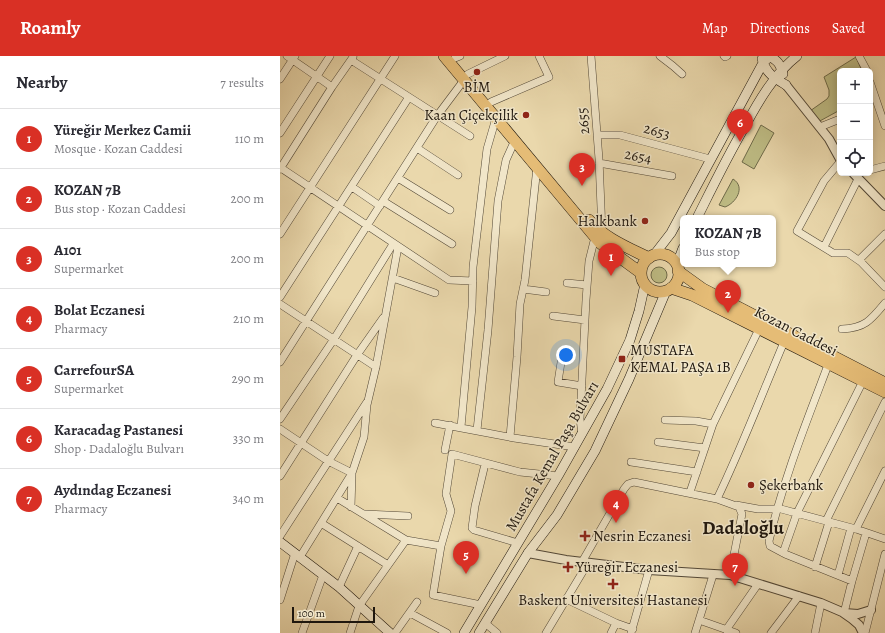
<!DOCTYPE html>
<html lang="en">
<head>
<meta charset="utf-8">
<style>
  :root { --surface:#fff; --page:#f2f2f3; --text:#2b2b33; --muted:#7c7c81; --line:#e1e1e2; --accent:#d93025 }
  body { margin:0; font-family:Alegreya,serif; background:var(--page); color:var(--text) }
  .controls { position:absolute; right:12px; top:12px; display:grid; overflow:hidden; border-radius:6px; box-shadow:0 2px 10px #0003 }
  .controls button { width:36px; height:36px; display:grid; place-items:center; padding:0; border:0; border-bottom:1px solid var(--line); background:var(--surface); color:var(--text); font:20px sans-serif }
  .scale { position:absolute; left:12px; bottom:10px; width:83px; box-sizing:border-box; padding-left:4px; border:2px solid #1f170e; border-top:0; font-size:11px; line-height:14px; white-space:nowrap; color:#1f170e; -webkit-text-stroke:3px #f1e6c9; paint-order:stroke }
  .you { position:absolute; left:286px; top:299px; width:14px; height:14px; margin:-10px; border:3px solid #fff; border-radius:50%; background:#1a73e8; box-shadow:0 0 0 6px #1a73e833 }
  .badge { display:grid; place-items:center; width:26px; height:26px; border-radius:50%; background:var(--accent); color:#fff; font-size:13px; font-weight:700 }
  .pin { position:absolute; translate:-50% -33px; filter:drop-shadow(0 1px 2px #0008) }
  .pin::after { content:''; position:absolute; top:21px; width:14px; height:12px; background:inherit; clip-path:polygon(0 0,100% 0,50% 100%) }
  .popup { position:absolute; left:400px; top:159px; width:96px; height:52px; box-sizing:border-box; display:grid; place-content:center; border-radius:6px; background:var(--surface); filter:drop-shadow(0 1px 3px #0005); font-size:13px; white-space:nowrap; color:var(--muted) }
  .popup b { font-size:15px; color:var(--text) }
  .popup::after { content:''; position:absolute; left:50%; top:100%; margin-left:-8px; border:8px solid transparent; border-top-color:var(--surface) }
  .list { margin:0; padding:0; list-style:none }
  h2 { display:flex; justify-content:space-between; align-items:center; height:52px; margin:0; padding:0 16px; font-size:17px }
  h2 small { font-size:13px; font-weight:400; color:var(--muted) }
  .list li { display:grid; grid-template-columns:26px 1fr auto; gap:12px; align-items:center; box-sizing:border-box; height:60px; padding:0 16px; border-top:1px solid var(--line) }
  .list b { display:block; font-size:15px; white-space:nowrap }
  .list p { margin:0; font-size:13px; white-space:nowrap; color:var(--muted) }
  .list em { font-size:13px; font-style:normal; color:var(--muted) }
  .icon { flex:none; width:22px; height:22px; fill:none; stroke:currentColor; stroke-width:2; stroke-linecap:round; stroke-linejoin:round }
  .map { position:relative; flex:none; width:605px; height:577px; overflow:hidden }
  header { display:flex; align-items:center; gap:24px; box-sizing:border-box; height:56px; padding:0 20px; background:var(--accent); color:#fff }
  header strong { font-size:19px }
  nav { display:flex; gap:22px; margin-inline-start:auto; font-size:14px }
  main { display:flex }
  aside { flex:1; background:var(--surface) }
  .map>svg:first-child { display:block }
  .green { fill:#bebc84; stroke:#6e6a49 }
  .lines { fill:none; stroke-linecap:round; stroke-linejoin:round }
  .minor-casing { stroke:#524736; stroke-width:8 }
  .tertiary-casing { stroke:#524736; stroke-width:10 }
  .secondary-casing { stroke:#1f170e; stroke-width:10 }
  .trunk-casing { stroke:#1f170e; stroke-width:12 }
  .minor { stroke:#f1e6c9; stroke-width:7 }
  .tertiary { stroke:#f1e6c9; stroke-width:8 }
  .secondary { stroke:#f1e6c9; stroke-width:9 }
  .trunk { stroke:#e5bc76; stroke-width:11 }
  .poi-dot { fill:#8f2418; stroke:#f1e6c9; stroke-width:1.5 }
  .labels { text-anchor:middle; stroke-width:3; stroke-linejoin:round; paint-order:stroke }
  .poi-label { font-size:15px; fill:#1f170e; stroke:#f1e6c9; text-anchor:start }
  .street-label { font-size:15px; fill:#1f170e; stroke:#f1e6c9 }
  .district-label { font-size:19px; font-weight:bold; fill:#1f170e; stroke:#f1e6c9 }
</style>
</head>
<body>
<header>
<strong>Roamly</strong>
<nav><a>Map</a><a>Directions</a><a>Saved</a></nav>
</header>
<main>
<aside>
<h2>Nearby<small>7 results</small></h2>
<ul class="list">
<li><span class="badge">1</span><div><b>Yüreğir Merkez Camii</b><p>Mosque · Kozan Caddesi</p></div><em>110 m</em></li>
<li><span class="badge">2</span><div><b>KOZAN 7B</b><p>Bus stop · Kozan Caddesi</p></div><em>200 m</em></li>
<li><span class="badge">3</span><div><b>A101</b><p>Supermarket</p></div><em>200 m</em></li>
<li><span class="badge">4</span><div><b>Bolat Eczanesi</b><p>Pharmacy</p></div><em>210 m</em></li>
<li><span class="badge">5</span><div><b>CarrefourSA</b><p>Supermarket</p></div><em>290 m</em></li>
<li><span class="badge">6</span><div><b>Karacadag Pastanesi</b><p>Shop · Dadaloğlu Bulvarı</p></div><em>330 m</em></li>
<li><span class="badge">7</span><div><b>Aydındag Eczanesi</b><p>Pharmacy</p></div><em>340 m</em></li>
</ul>
</aside>
<div class="map">
<svg width="605" height="577" viewBox="0 0 605 577">
  <rect width="100%" height="100%" fill="#ead8ac"/>
  <filter id="stains"><feTurbulence type="fractalNoise" baseFrequency=".005" numOctaves="4"/><feColorMatrix values="0 0 0 0 .2 0 0 0 0 .09 0 0 0 0 .02 0 0 0 .5 -.17"/></filter>
  <radialGradient id="worn" r=".72"><stop offset=".6" stop-color="#630" stop-opacity="0"/><stop offset="1" stop-color="#630" stop-opacity=".3"/></radialGradient>
  <path class="green" d="M576,1l6,14h-22v39l-22,12 -8,-11 17,-12 2,-3v-6l-5,-13z
    M481,69l13,8 -20,36 -12,-7z
    M453,123c13,8 3,24 -8,28l-6,-2z
    M371 219a8 8 0 1 1 16 0a8 8 0 1 1-16 0Z"/>
  <g class="lines">
    <g class="minor-casing">
      <path id="minor" d="M311,0l8,103 3,73
        M380,0l13,10 9,8
        M444,0l1,1 2,-1
        M579,0l8,15
        M175,2l5,-2
        M71,4l119,76
        M188,18l37,-18
        M0,23l15,-23
        M590,26l15,44
        M52,31l21,-30
        M211,46l58,-25 -10,-21
        M540,71l20,-8
        M0,77l50,-77
        M317,79h23l90,24
        M137,92l41,27
        M560,106l-16,19 -27,50 36,22h15l13,9 24,25
        M319,107l73,13
        M1,112l168,112 24,1
        M0,113l52,-82 -45,-31
        M590,114l15,-4
        M118,122l52,32
        M72,131l28,19
        M103,145l69,43
        M0,178l115,-178
        M544,191l34,-68
        M579,204l26,-26
        M113,222l42,15
        M287,227l20,2
        M243,233l23,3
        M0,241l129,-200
        M0,248l96,63
        M273,260l32,4
        M562,273c23,-1 29,-9 43,-26
        M282,300l-4,26 24,4
        M0,306l157,-246 27,-36
        M548,309c-22,58 -45,115 -59,176l1,5 15,8 67,27 14,-48
        M0,363l54,-80 59,-95
        M385,364l31,1 17,3
        M155,367l79,15 61,9
        M181,371l11,-120 1,-40 14,-118 9,-31
        M0,373l48,32 24,12 -1,34
        M197,374l11,-100 10,-129 8,-41 9,-20
        M302,378l-2,-15 6,-119 3,-39 6,-24
        M230,381l7,-80 3,-53 5,-24 12,-113
        M378,386l47,6
        M165,394l5,-25
        M351,406l66,10
        M205,408l-10,42 -3,22 2,2 44,13
        M0,420l77,-121 26,-37
        M410,436l23,-68 46,-95
        M57,442l69,42
        M437,443c25,-52 45,-105 67,-157
        M456,449l22,4h23l75,20 29,10
        M85,458l43,2
        M546,465l59,-119
        M41,467l67,42
        M576,473l29,-58
        M0,480l87,-134
        M503,497l14,-40 66,-132
        M20,501l52,-84 12,-36 3,-32 9,-38 22,-120
        M302,506l42,-73 4,-5 6,-2 83,17 22,8 3,7 -12,61
        M535,511l14,-45
        M558,519l13,-47
        M59,531l19,-41
        M286,543l50,24 -5,10
        M0,544l15,-47
        M201,549l-48,-10 8,-49 10,-35 -5,-17 6,-40 68,18 38,4
        M130,557l37,20
        M564,557l8,-32
        M419,564l37,13
        M205,567l12,10
        M336,567l17,6
        M446,574l32,-46
        M22,577l21,-58
        M70,577l9,-27 47,-66 35,6
        M115,577l22,-31
        M266,577l42,-70
        M351,577l18,-63
        M415,577l18,-58
        M491,577l28,-37
        M535,577l6,-30
        M585,577l20,-79"/>
    </g>
    <g class="tertiary-casing">
      <path id="tertiary" d="M506,29l43,54 11,20
        M573,117l32,33
        M248,497l38,7 83,10 81,5 91,28 21,9 10,7 7,6 4,8
        M564,557l14,1 13,-4"/>
    </g>
    <g class="secondary-casing">
      <path id="secondary" d="M488,0c10,4 12,8 15,18
        M482,3c4,14 12,19 24,26
        M417,162c15,-30 30,-61 47,-90 14,-26 30,-54 53,-72
        M374,199l17,-22 92,-170 7,-7
        M397,208l6,-16
        M0,486l59,45 51,46
        M184,577l94,-157 49,-87 23,-49 9,-29 6,-27
        M199,577l49,-80 29,-38 38,-64 34,-72 37,-88"/>
    </g>
    <g class="trunk-casing">
      <path id="trunk" d="M164,0l156,187 41,30
        M309,164c15,18 40,28 60,38
        M361 217a19 19 0 1 1 38 0a19 19 0 1 1-38 0Z
        M398,215l25,18 182,94
        M391,232l21,7 193,97"/>
    </g>
    <use href="#minor" class="minor"/>
    <use href="#tertiary" class="tertiary"/>
    <use href="#secondary" class="secondary"/>
    <use href="#trunk" class="trunk"/>
  </g>
  <g class="poi-dot">
    <circle cx="197" cy="16" r="4"/>
    <circle cx="246" cy="59" r="4"/>
    <circle cx="365" cy="165" r="4"/>
    <rect x="338" y="299" width="8" height="8" rx="2"/>
    <circle cx="471" cy="429" r="4"/>
    <path d="M303 474h4v4h4v4h-4v4h-4v-4h-4v-4h4z"/>
    <path d="M286 505h4v4h4v4h-4v4h-4v-4h-4v-4h4z"/>
    <path d="M331 522h4v4h4v4h-4v4h-4v-4h-4v-4h4z"/>
  </g>
  <g class="labels">
    <g class="poi-label">
      <text x="197" y="36" text-anchor="middle">BİM</text>
      <text x="238" y="64" text-anchor="end">Kaan Çiçekçilik</text>
      <text x="357" y="170" text-anchor="end">Halkbank</text>
      <text x="350" y="299">MUSTAFA<tspan x="350" dy="17">KEMAL PAŞA 1B</tspan></text>
      <text x="479" y="434">Şekerbank</text>
      <text x="313" y="485">Nesrin Eczanesi</text>
      <text x="296" y="516">Yüreğir Eczanesi</text>
      <text x="333" y="549" text-anchor="middle">Baskent Universitesi Hastanesi</text>
    </g>
    <g class="street-label">
      <text transform="translate(303 65) rotate(-95)" y="5">2655</text>
      <text transform="translate(377 75) rotate(15)" y="5">2653</text>
      <text transform="translate(358 100) rotate(11)" y="5">2654</text>
      <text transform="translate(516 275) rotate(27)" y="5">Kozan Caddesi</text>
      <text transform="translate(272 400) rotate(-60)" y="5">Mustafa Kemal Paşa Bulvarı</text>
    </g>
    <g class="district-label">
      <text x="463" y="478">Dadaloğlu</text>
    </g>
  </g>
  <rect width="100%" height="100%" filter="url(#stains)"/>
  <rect width="100%" height="100%" fill="url(#worn)"/>
</svg>
<div class="controls">
<button>+</button>
<button>−</button>
<button><svg class="icon" aria-label="locate" viewBox="0 0 24 24"><circle cx="12" cy="12" r="6"/><path d="M12 2v4M12 18v4M2 12h4M18 12h4"/></svg></button>
</div>
<div class="scale">100 m</div>
<div class="you"></div>
<div class="pin badge" style="left:331px;top:220px">1</div>
<div class="pin badge" style="left:448px;top:257px">2</div>
<div class="popup"><b>KOZAN 7B</b>Bus stop</div>
<div class="pin badge" style="left:302px;top:130px">3</div>
<div class="pin badge" style="left:336px;top:467px">4</div>
<div class="pin badge" style="left:186px;top:518px">5</div>
<div class="pin badge" style="left:460px;top:86px">6</div>
<div class="pin badge" style="left:455px;top:530px">7</div>
</div>
</main>
</body>
</html>
